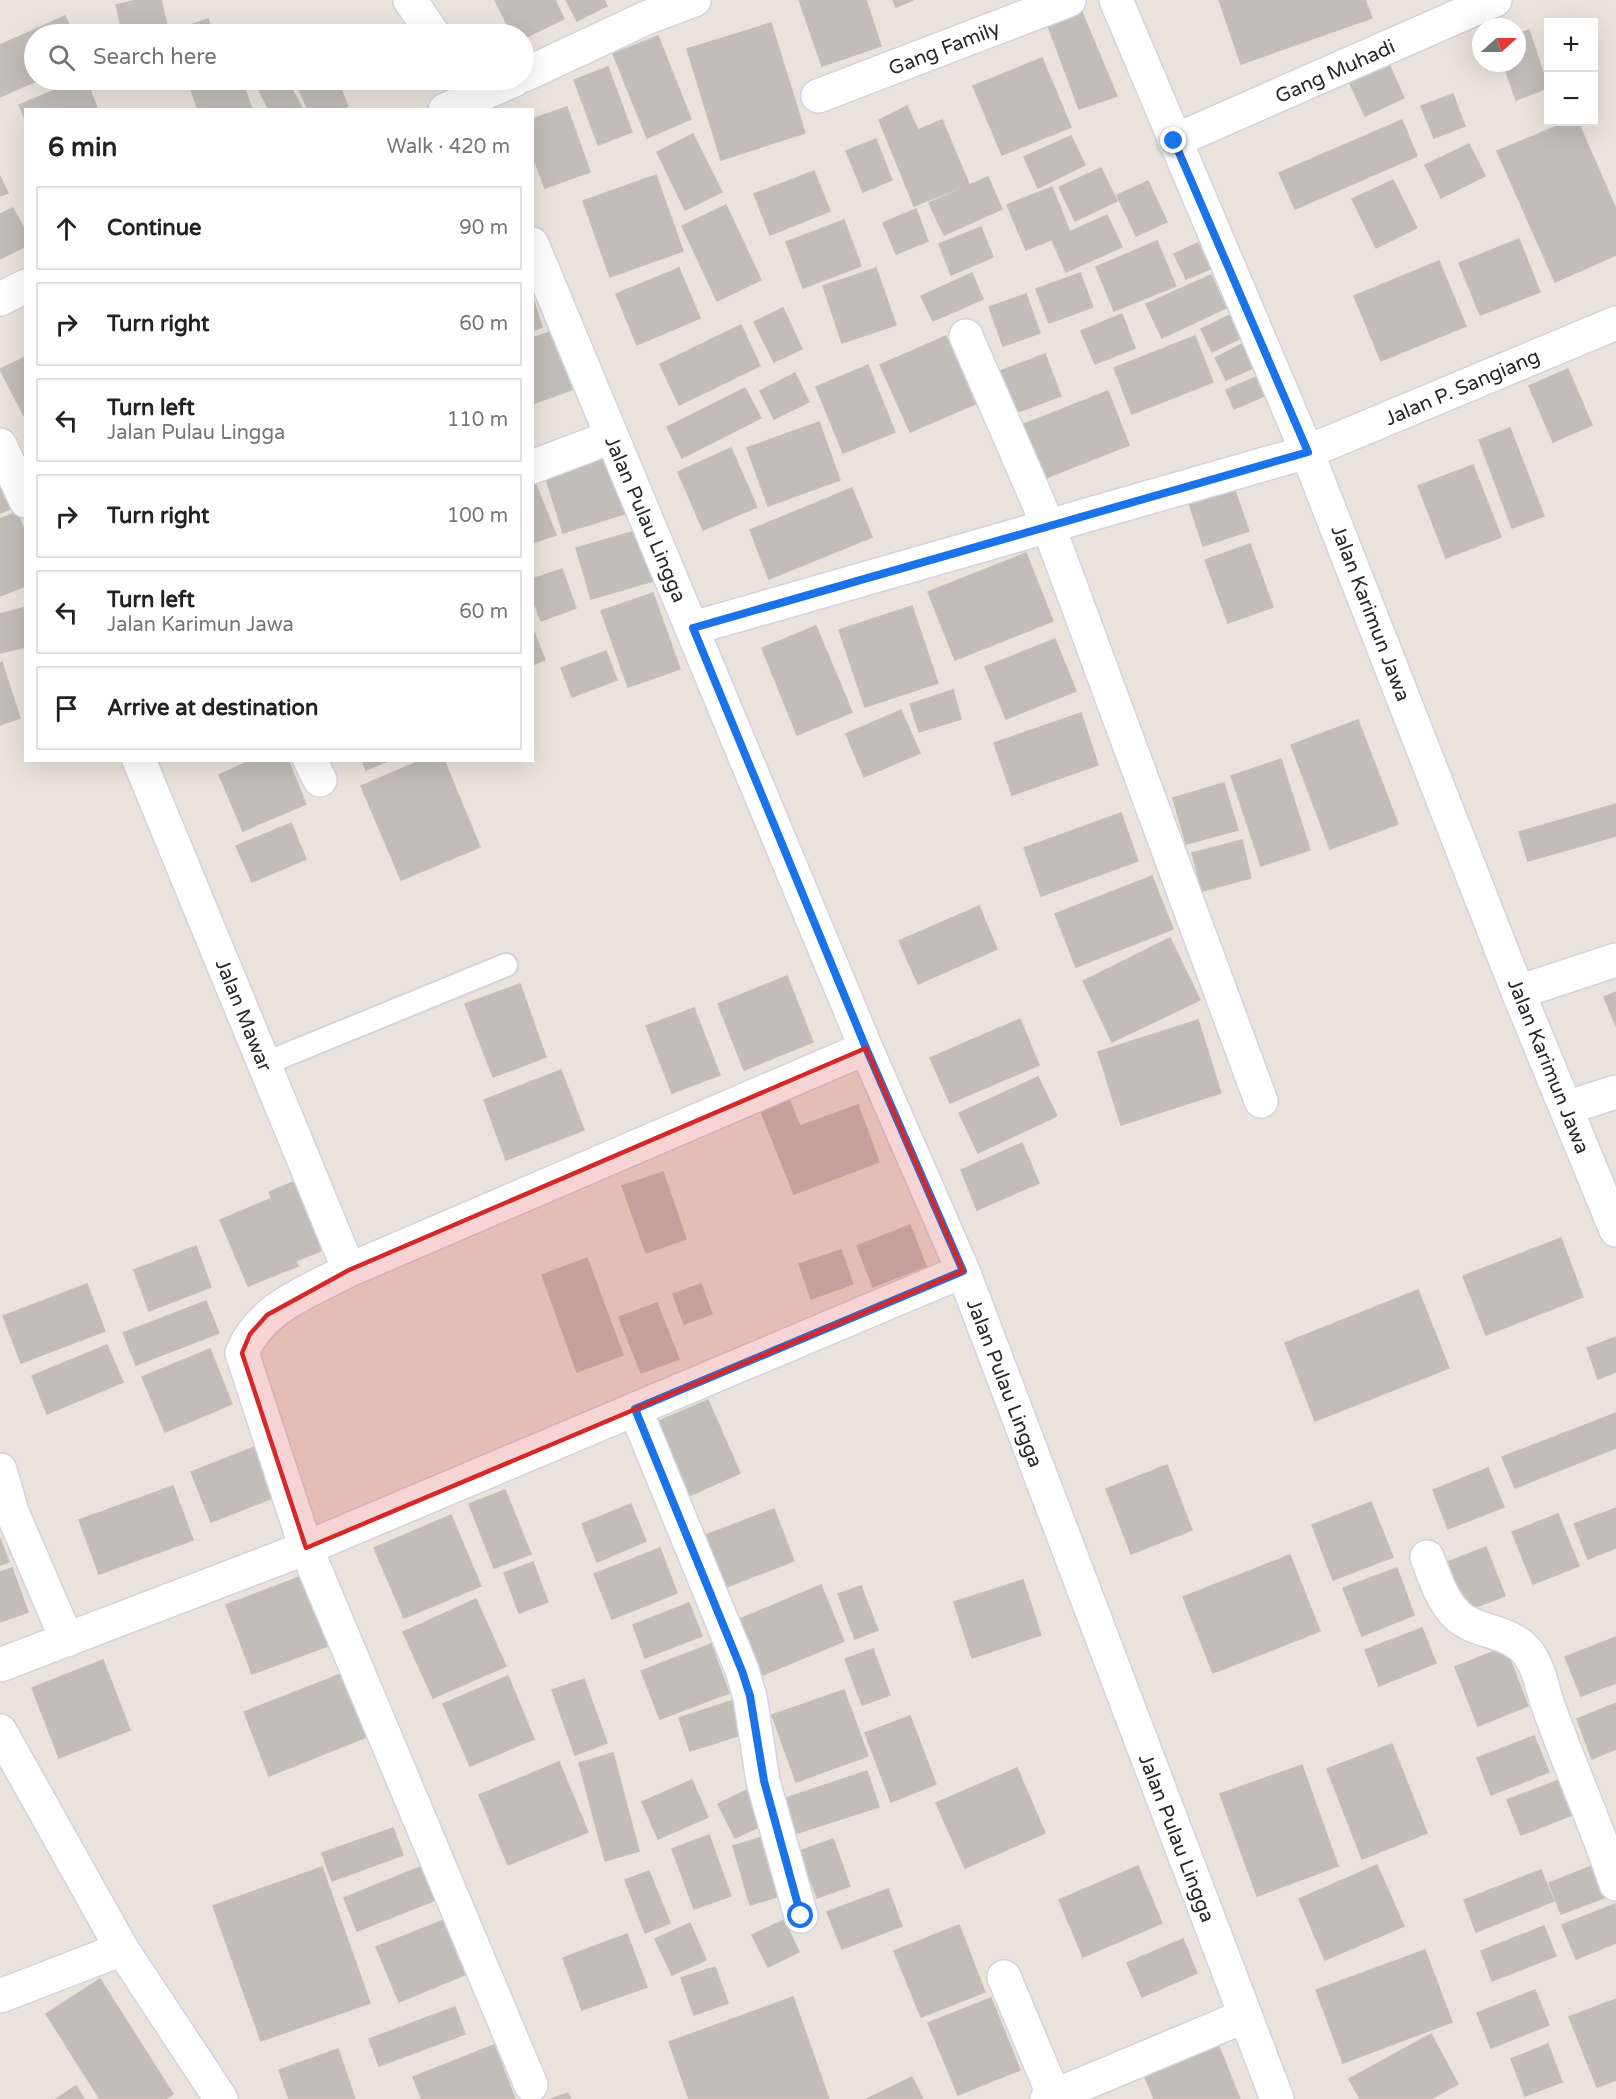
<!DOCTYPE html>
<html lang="en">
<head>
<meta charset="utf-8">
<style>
  :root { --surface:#fff; --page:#f2f2f2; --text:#222; --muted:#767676; --line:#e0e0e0 }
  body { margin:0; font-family:"Varela Round",sans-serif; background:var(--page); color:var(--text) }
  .controls { position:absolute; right:18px; top:18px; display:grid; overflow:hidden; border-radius:0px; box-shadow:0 6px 24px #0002 }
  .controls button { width:54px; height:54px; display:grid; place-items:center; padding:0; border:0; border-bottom:2px solid var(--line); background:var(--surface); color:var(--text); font:30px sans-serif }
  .compass { position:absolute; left:1472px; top:18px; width:54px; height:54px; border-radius:50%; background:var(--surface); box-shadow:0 6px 24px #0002; rotate:69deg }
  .stop { position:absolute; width:18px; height:18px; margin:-14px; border:4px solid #1a73e8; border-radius:50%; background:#fff }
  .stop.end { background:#1a73e8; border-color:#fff; box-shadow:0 2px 6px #0008 }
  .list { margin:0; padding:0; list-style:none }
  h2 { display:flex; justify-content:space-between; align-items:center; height:78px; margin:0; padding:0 24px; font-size:26px }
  h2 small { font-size:20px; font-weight:400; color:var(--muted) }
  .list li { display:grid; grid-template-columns:39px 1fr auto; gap:18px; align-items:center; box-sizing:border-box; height:84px; margin:0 12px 12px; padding:0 12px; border:2px solid var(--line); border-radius:0px }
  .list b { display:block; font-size:22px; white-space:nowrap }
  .list p { margin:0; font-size:20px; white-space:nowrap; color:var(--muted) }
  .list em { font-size:20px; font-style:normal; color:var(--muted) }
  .icon { flex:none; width:33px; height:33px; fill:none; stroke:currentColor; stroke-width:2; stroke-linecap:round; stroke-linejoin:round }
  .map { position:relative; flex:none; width:1616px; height:2099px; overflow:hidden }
  .search { position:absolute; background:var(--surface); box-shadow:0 6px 24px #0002; left:24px; top:24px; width:510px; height:66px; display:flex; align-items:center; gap:15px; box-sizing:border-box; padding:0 21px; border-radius:33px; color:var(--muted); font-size:22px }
  .panel { position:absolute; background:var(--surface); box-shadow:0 6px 24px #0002; left:24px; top:108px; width:510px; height:654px; border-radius:0px }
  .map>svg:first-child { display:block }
  .building { fill:#c1bdb8; stroke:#c4bfb5; stroke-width:1.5 }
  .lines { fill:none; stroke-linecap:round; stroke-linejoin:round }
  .lane-casing { stroke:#d1d3df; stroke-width:26 }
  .street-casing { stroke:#d1d3df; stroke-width:36 }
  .secondary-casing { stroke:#d1d3df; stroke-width:36 }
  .lane { stroke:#fff; stroke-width:22 }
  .street { stroke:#fff; stroke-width:33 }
  .secondary { stroke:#fff; stroke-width:33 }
  .route { stroke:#1a73e8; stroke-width:8 }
  .marked { fill:#d62828; fill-opacity:0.2; stroke:#d62828; stroke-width:4.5; stroke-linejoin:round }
  .labels { text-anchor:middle; stroke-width:5; stroke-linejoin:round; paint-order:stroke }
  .street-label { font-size:20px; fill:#282828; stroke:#fff }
</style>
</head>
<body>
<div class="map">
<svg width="1616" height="2099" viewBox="0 0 1616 2099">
  <rect width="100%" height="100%" fill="#e9e3db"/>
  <path class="building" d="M137,0h24l8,34h-46l-7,-29z
    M495,0h60l9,19 -40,19v-4h-12z
    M566,0h38l3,6 -30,15z
    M799,0h67l15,46 -59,20z
    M893,0h20l-17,7z
    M1219,0h146l7,18 -131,46z
    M1081,10l36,86 -38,13 -31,-83z
    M65,16l8,18h-39v46h4l-38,17v-52z
    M208,19l5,15h-36l-1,-4z
    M771,23l34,110 -84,27 -34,-111z
    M1529,30l19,58 -32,12 -13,-37h14v-29z
    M658,36l33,83 -44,19 -34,-84z
    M1385,55l19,43 -39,18 -20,-43z
    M1042,58l29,69 -69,28 -29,-69z
    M608,67l24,65 -34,13 -24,-65z
    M79,80h7l12,30h-72v11l-7,-16z
    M201,80h41l10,30h-54l-9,-26z
    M254,80h33l15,28 -33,2z
    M295,80h42l11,26 -8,4h-32z
    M1453,94l12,32 -31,12 -13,-32z
    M907,106l11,24 24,-10 27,64 -55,22 -35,-86z
    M567,107l23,65 -45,16 -13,-34v-35z
    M1402,120l15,36 -122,53 -16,-36z
    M1567,122h11l38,87v46l-61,27 -58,-131z
    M693,134l29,58 -37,18 -28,-58z
    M1071,136l14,29 -47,23 -14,-31z
    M876,139l16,41 -29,12 -17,-41z
    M1469,144l16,32 -44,22 -16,-33z
    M1101,168l16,33 -42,20 -16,-34z
    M814,171l16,40 -60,24 -16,-41z
    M656,175l27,76 -73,26 -27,-76z
    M0,176l8,17 -8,3z
    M988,177l14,32 -58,26 -15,-32z
    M1393,180l24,48 -41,20 -24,-49z
    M1148,181l19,41 -31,14 -19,-41z
    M1052,187l18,45 -44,18 -19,-45z
    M726,205l35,75 -44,21 -35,-75z
    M13,208l13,24v14l-26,13v-45z
    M916,209l12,32 -32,13 -13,-31z
    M1107,215l15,32 -56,25 -14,-32z
    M844,220l17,46 -58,22 -17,-46z
    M981,227l12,30 -42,18 -12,-31z
    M1519,239l21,53 -60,23 -21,-52z
    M1157,241l19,45 -62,25 -18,-44z
    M1198,243l12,26 -24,10 -12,-25z
    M1439,261l27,65 -85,35 -27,-65z
    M679,268l21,50 -63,27 -21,-51z
    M876,268l20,57 -54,18 -19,-57z
    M972,273l11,26 -50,22 -12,-25z
    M1080,273l13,34 -44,16 -13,-34z
    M1211,275l15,33 -64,30 -16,-34z
    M1026,294l14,39 -37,13 -14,-39z
    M534,302l8,25 -10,4v-28z
    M783,308l19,41 -28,13 -20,-40z
    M1122,314l13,34 -40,16 -14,-33z
    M1230,315l11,23 -29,14 -11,-23z
    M741,325l19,41 -81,39 -19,-41z
    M553,331l21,58 -42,15v-66z
    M946,336l29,68 -65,28 -30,-67z
    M1195,336l18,46 -81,32 -18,-46z
    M1242,344l11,24 -27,12 -11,-22z
    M1045,354l16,42 -46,17 -15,-42z
    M26,357v58l-2,1 -24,-47z
    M868,365l27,67 -52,21 -27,-66z
    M1568,369l24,56 -39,17 -24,-56z
    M795,373l14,29 -35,17 -14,-28z
    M1256,377l8,19 -30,13 -8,-19z
    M745,388l16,30 -79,40 -15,-31z
    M1108,391l21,54 -86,34 -21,-54z
    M819,422l21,58 -72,26 -21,-58z
    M1510,428l34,88 -32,12 -33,-88z
    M731,448l26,59 -54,23 -25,-58z
    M608,453l19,60 -64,20 -19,-61z
    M1473,465l28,72 -55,21 -28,-72z
    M532,475l24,60 -24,8z
    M0,486l10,23 -10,4z
    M852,488l20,49 -103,42 -19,-49z
    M1234,488l15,43 -46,15 -14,-43z
    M17,512l9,22v52l-26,10v-77z
    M643,529l14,51 -66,19 -15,-51z
    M1250,544l23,63 -45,16 -23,-63z
    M1026,553l27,68 -98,39 -27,-68z
    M562,569l14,39 -35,13 -9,-24v-18z
    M653,593l27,76 -52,18 -27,-76z
    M912,606l26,77 -73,24 -26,-77z
    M26,607v40l-26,6v-39z
    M816,626l36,86 -55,23 -35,-87z
    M532,627l13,33 -13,5z
    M1055,639l21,52 -70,28 -21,-52z
    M606,651l11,29 -45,17 -11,-29z
    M2,662l18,56 -20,7v-62z
    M953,690l8,29 -42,13 -9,-28z
    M901,710l19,43 -56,24 -18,-43z
    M1081,713l17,52 -86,30 -18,-52z
    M1358,720l40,104 -68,25 -39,-104z
    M1281,759l29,91 -49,16 -30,-90z
    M252,760h36l18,44 -63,27 -24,-56z
    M362,760h28l-24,10z
    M422,760h22l36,87 -79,33 -40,-94z
    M1224,783l14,47 -52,14 -13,-46z
    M1616,804v32l-88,25 -9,-29z
    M1121,813l17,48 -97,35 -17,-48z
    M291,823l15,36 -54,23 -16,-36z
    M1242,840l9,38 -49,13 -10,-38z
    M1152,876l21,53 -97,38 -21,-53z
    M979,906l18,43 -79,35 -19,-43z
    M1170,938l30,62 -88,42 -29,-61z
    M787,976l26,66 -69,28 -26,-66z
    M520,984l26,73 -53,20 -28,-73z
    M1616,992v34l-12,-29z
    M694,1008l26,67 -48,18 -26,-67z
    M1020,1019l19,46 -89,38 -20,-45z
    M1198,1020l23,73 -100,32 -23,-73z
    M561,1070l23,60 -78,30 -22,-60z
    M1038,1077l19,39 -79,37 -19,-40z
    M785,1090l15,36 58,-21 21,57 -85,32 -37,-92z
    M1022,1143l17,40 -62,27 -16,-40z
    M663,1172l23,67 -40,14 -24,-67z
    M303,1178l27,69 -34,14 -27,-69z
    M270,1199l28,67 -50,20 -28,-66z
    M910,1225l16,41 -53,21 -16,-41z
    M1561,1238l22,59 -97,38 -23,-59z
    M196,1246l15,41 -62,24 -15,-41z
    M841,1250l12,34 -42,15 -12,-35z
    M587,1258l36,97 -46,17 -35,-97z
    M87,1284l18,47 -84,32 -18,-47z
    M701,1284l11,30 -28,10 -11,-30z
    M1418,1290l31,78 -134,53 -30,-78z
    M206,1301l13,32 -83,32 -13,-32z
    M657,1303l22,56 -38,14 -22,-56z
    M1616,1337v35l-18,7 -11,-31z
    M107,1345l16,37 -76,32 -15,-38z
    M210,1349l22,55 -67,28 -23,-55z
    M708,1400l32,73 -51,23 -32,-74z
    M1616,1413v35l-101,40 -13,-31z
    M265,1443l20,50 -74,29 -20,-50z
    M1167,1465l25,65 -61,24 -25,-65z
    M1488,1468l16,39 -56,22 -15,-39z
    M173,1486l20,54 -94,34 -20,-54z
    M505,1490l26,64 -37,14 -25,-64z
    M1371,1502l22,55 -60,23 -21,-55z
    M631,1504l15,37 -49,21 -15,-38z
    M1616,1508v40l-28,11 -14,-35z
    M774,1509l20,52 -68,26 -20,-52z
    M1558,1514l21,52 -46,18 -21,-52z
    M451,1515l30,71 -77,32 -30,-70z
    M0,1538l9,24 -9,3z
    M1486,1547l19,49 -40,15 -20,-48z
    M660,1548l17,45 -65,26 -18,-45z
    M1290,1555l30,76 -107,42 -30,-76z
    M533,1562l15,40 -29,11 -15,-40z
    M12,1568l16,44 -28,10v-50z
    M1397,1568l17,47 -52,21 -19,-48z
    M310,1573l26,70 -84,31 -26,-69z
    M1023,1580l18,55 -69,23 -18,-56z
    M821,1585l23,56 -88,37 -23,-56z
    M861,1586l17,44 -23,9 -17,-45z
    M476,1599l30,67 -73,32 -30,-66z
    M689,1603l13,33 -57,22 -12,-33z
    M1422,1628l14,35 -57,23 -14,-36z
    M1616,1637v46l-35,13 -16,-39z
    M711,1644l18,49 -69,26 -19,-48z
    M1505,1647l23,59 -50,20 -23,-59z
    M873,1649l17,46 -28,10 -17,-46z
    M103,1660l27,70 -71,28 -27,-70z
    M341,1674l25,63 -97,39 -25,-64z
    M508,1676l26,63 -64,27 -27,-62z
    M584,1679l23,64 -32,12 -23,-65z
    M844,1690l24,66 -72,26 -24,-67z
    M740,1698l10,34 -60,19 -11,-33z
    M1616,1703v46l-24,10 -15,-40z
    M910,1716l26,68 -45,18 -26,-69z
    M1534,1736l15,36 -58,23 -14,-37z
    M1392,1744l35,89 -65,26 -35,-90z
    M613,1753l26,98 -34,10 -26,-98z
    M559,1762l29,70 -80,33 -29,-70z
    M1302,1765l36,101 -81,30 -37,-102z
    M1017,1768l28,65 -80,35 -29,-65z
    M867,1771l12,36 -82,26 -11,-35z
    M1564,1778l13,35 -56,22 -14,-35z
    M692,1780l16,37 -50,22 -16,-37z
    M753,1787l17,35 -35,16 -17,-34z
    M393,1828l10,27 -71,26 -10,-28z
    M709,1835l22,61 -37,13 -22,-60z
    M769,1835l18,59 -37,11 -17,-59z
    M833,1839l17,47 -33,12 -17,-47z
    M430,1863l13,34 -86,34 -13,-33z
    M1597,1864l12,32 -48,18 -12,-31z
    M1377,1865l27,61 -79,34 -26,-61z
    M1138,1866l24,57 -79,34 -24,-57z
    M322,1867l48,136 -109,38 -48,-135z
    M1541,1870l13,31 -78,31 -12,-32z
    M649,1871l21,52 -25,10 -20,-53z
    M888,1889l14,37 -60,23 -15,-37z
    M1615,1904l1,39 -40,16 -14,-34z
    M452,1917l22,54 -75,31 -23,-55z
    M784,1920l15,32 -31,15 -16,-32z
    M690,1923l16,37 -34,15 -17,-36z
    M959,1925l26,67 -64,25 -27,-66z
    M1544,1926l12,30 -64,25 -11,-30z
    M627,1934l20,53 -65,23 -19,-52z
    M1183,1939l14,34 -55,24 -15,-34z
    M1425,1950l27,72 -109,41 -27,-73z
    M715,1967l13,36 -34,12 -13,-37z
    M100,1979l73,115 -8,5h-65l-54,-85z
    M1535,1990l14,35 -58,23 -14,-35z
    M793,1997l36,102h-140l-20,-57z
    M991,1998l29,72 -62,25 -30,-72z
    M1616,1999v81l-19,7 -28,-70z
    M455,2007l10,27 -86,32 -10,-27z
    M1431,2034l27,50 -27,15h-71l-11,-20z
    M1217,2042l23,57h-86l-11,-27z
    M1548,2044l14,38 -37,14 -14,-37z
    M494,2045l21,54h-93l-9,-22z
    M338,2049l17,50h-66l-10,-29z
    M912,2077l11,22h-56z
    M76,2086l8,13h-28z
    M568,2093l3,6h-20z"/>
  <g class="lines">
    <g class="lane-casing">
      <path id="lane" d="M264,1064l242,-99"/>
    </g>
    <g class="street-casing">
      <path id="street" d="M410,0l23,34
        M524,75l122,-57 48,-18
        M818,96l251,-96
        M445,110l69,-30
        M1174,141l321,-141
        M532,244l334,804 97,223 314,828
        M0,299l26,-13
        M966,336l82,189 213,576
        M0,445l26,56
        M532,467l79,-30
        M693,628l614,-176 309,-129
        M139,760l210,510
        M310,760l10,20
        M1518,992l98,-32
        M1566,1108l50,-16
        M635,1409l107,261 8,27 13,84 38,135
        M0,1470l12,42 55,128
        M1427,1557c8,21 15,45 32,60 18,16 52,13 69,36 12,16 14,36 21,55 21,59 47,116 67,176
        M0,1665l306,-117 657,-277
        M0,1731l122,218 99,150
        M1004,1977l50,119
        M0,1996l122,-47
        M531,2085l-225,-537 -64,-195c19,-46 64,-60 107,-83l517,-222
        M1047,2099l198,-83"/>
    </g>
    <g class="secondary-casing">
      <path id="secondary" d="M1116,0l191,452 211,540 98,238"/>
    </g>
    <use href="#lane" class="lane"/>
    <use href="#street" class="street"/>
    <use href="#secondary" class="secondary"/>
  </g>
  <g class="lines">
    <path class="route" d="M801,1916l-37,-135 -14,-85 -8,-25 -107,-262 328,-138 -97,-223 -173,-420 615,-176 -134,-311"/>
  </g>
  <path class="marked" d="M866,1048l97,223 -657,277 -64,-195 8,-19 17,-19 82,-45z"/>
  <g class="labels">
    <g class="street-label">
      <text transform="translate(944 48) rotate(-21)" y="7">Gang Family</text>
      <text transform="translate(1335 71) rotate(-24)" y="7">Gang Muhadi</text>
      <text transform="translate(1462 387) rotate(-23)" y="7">Jalan P. Sangiang</text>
      <text transform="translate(646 519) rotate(67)" y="7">Jalan Pulau Lingga</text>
      <text transform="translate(1371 613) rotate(69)" y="7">Jalan Karimun Jawa</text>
      <text transform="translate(244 1015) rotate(68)" y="7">Jalan Mawar</text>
      <text transform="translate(1549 1066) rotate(68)" y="7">Jalan Karimun Jawa</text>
      <text transform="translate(1005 1383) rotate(69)" y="7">Jalan Pulau Lingga</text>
      <text transform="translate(1177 1838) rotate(69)" y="7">Jalan Pulau Lingga</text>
    </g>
  </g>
</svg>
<div class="controls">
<button>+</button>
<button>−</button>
</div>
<svg class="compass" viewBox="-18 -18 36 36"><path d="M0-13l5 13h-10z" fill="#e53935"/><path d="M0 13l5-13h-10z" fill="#767676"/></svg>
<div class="stop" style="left:801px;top:1916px"></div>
<div class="stop end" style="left:1174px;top:141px"></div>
<div class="search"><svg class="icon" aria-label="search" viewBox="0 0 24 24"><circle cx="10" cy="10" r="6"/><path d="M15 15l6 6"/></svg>Search here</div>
<section class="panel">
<h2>6 min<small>Walk · 420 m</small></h2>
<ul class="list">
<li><svg class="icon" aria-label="ahead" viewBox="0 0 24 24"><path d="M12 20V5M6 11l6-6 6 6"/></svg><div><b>Continue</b></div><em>90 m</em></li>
<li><svg class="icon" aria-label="right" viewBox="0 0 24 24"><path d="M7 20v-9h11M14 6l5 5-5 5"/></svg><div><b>Turn right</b></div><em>60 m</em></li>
<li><svg class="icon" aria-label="left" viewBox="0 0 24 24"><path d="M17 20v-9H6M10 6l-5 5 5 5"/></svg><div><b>Turn left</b><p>Jalan Pulau Lingga</p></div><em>110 m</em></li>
<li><svg class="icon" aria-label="right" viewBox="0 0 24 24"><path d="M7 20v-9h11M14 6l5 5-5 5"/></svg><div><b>Turn right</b></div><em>100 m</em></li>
<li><svg class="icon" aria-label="left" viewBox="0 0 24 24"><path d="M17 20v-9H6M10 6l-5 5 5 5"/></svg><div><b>Turn left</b><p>Jalan Karimun Jawa</p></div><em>60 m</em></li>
<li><svg class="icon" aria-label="arrive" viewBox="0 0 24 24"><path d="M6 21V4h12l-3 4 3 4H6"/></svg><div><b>Arrive at destination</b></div></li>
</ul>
</section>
</div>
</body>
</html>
